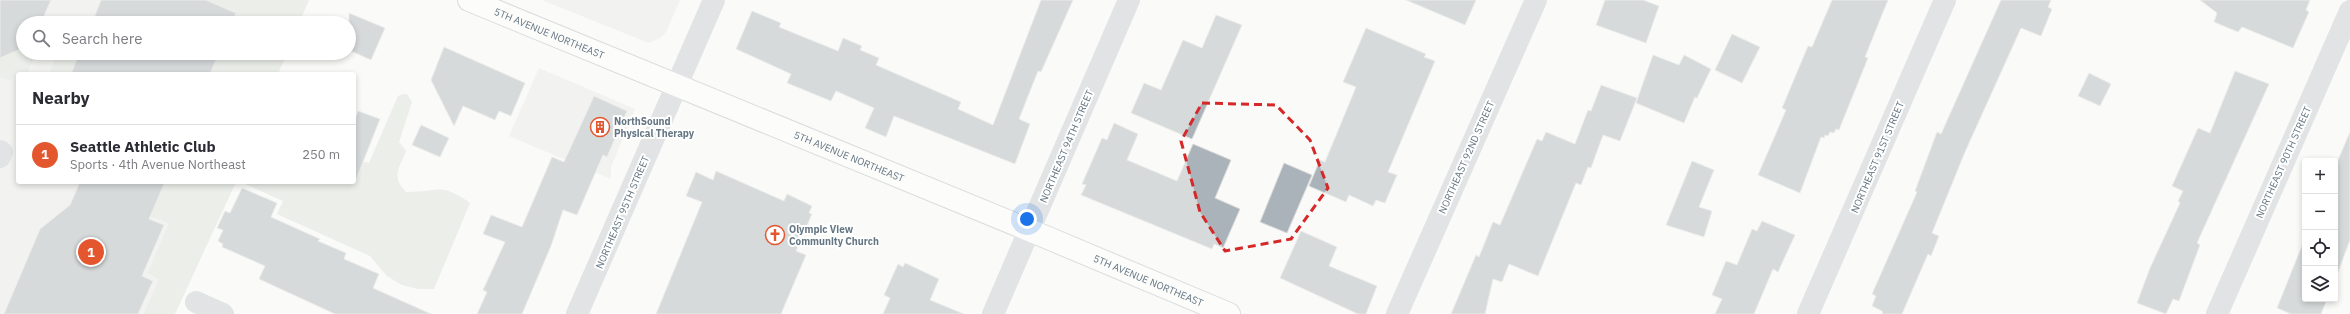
<!DOCTYPE html>
<html lang="en">
<head>
<meta charset="utf-8">
<style>
  :root { --surface:#fff; --page:#f2f2f3; --text:#2b2b33; --muted:#7c7c81; --line:#e1e1e2; --accent:#e4572e }
  body { margin:0; font-family:"IBM Plex Sans",sans-serif; background:var(--page); color:var(--text) }
  .controls { position:absolute; right:12px; bottom:12px; display:grid; overflow:hidden; border-radius:4px; box-shadow:0 2px 6px #0003 }
  .controls button { width:36px; height:36px; display:grid; place-items:center; padding:0; border:0; border-bottom:1px solid var(--line); background:var(--surface); color:var(--text); font:20px sans-serif }
  .you { position:absolute; left:1027px; top:219px; width:14px; height:14px; margin:-10px; border:3px solid #fff; border-radius:50%; background:#1a73e8; box-shadow:0 0 0 6px #1a73e833 }
  .badge { display:grid; place-items:center; width:26px; height:26px; border-radius:50%; background:var(--accent); color:#fff; font-size:13px; font-weight:700 }
  .pin { position:absolute; translate:-50% -50%; border:2px solid #fff; box-shadow:0 1px 4px #0006 }
  .list { margin:0; padding:0; list-style:none }
  h2 { display:flex; justify-content:space-between; align-items:center; height:52px; margin:0; padding:0 16px; font-size:17px }
  h2 small { font-size:13px; font-weight:400; color:var(--muted) }
  .list li { display:grid; grid-template-columns:26px 1fr auto; gap:12px; align-items:center; box-sizing:border-box; height:60px; padding:0 16px; border-top:1px solid var(--line) }
  .list b { display:block; font-size:15px; white-space:nowrap }
  .list p { margin:0; font-size:13px; white-space:nowrap; color:var(--muted) }
  .list em { font-size:13px; font-style:normal; color:var(--muted) }
  .icon { flex:none; width:22px; height:22px; fill:none; stroke:currentColor; stroke-width:2; stroke-linecap:round; stroke-linejoin:round }
  .map { position:relative; flex:none; width:2350px; height:314px; overflow:hidden }
  .search { position:absolute; background:var(--surface); box-shadow:0 2px 6px #0003; left:16px; top:16px; width:340px; height:44px; display:flex; align-items:center; gap:10px; box-sizing:border-box; padding:0 14px; border-radius:22px; color:var(--muted); font-size:15px }
  .panel { position:absolute; background:var(--surface); box-shadow:0 2px 6px #0003; left:16px; top:72px; width:340px; height:112px; border-radius:4px }
  .map>svg:first-child { display:block }
  .built { fill:#e8e9e9 }
  .green { fill:#dadfd7 }
  .building { fill:#aab3b9; stroke:#dcdcda }
  .lines { fill:none; stroke-linecap:round; stroke-linejoin:round }
  .secondary-casing { stroke:#b3babf; stroke-width:24 }
  .minor { stroke:#c3c8cc; stroke-width:22 }
  .secondary { stroke:#fff; stroke-width:22 }
  .marked { fill:none; stroke:#d62828; stroke-width:3; stroke-dasharray:8 5; stroke-linejoin:round }
  .labels { text-anchor:middle; stroke-width:4; stroke-linejoin:round; paint-order:stroke }
  .street-label { font-size:10px; fill:#657683; stroke:#fff }
  .poi-label { font-size:10px; font-weight:bold; fill:#657683; stroke:#fff; text-anchor:start }
</style>
</head>
<body>
<div class="map">
<svg width="2350" height="314" viewBox="0 0 2350 314">
  <rect width="100%" height="100%" fill="#fafaf8"/>
  <path class="built" d="M0,0h280l-10,23h-247v30h235l-9,21h-231v108h186l-55,132h-149z
    M542,0h138l-14,32 -6,6 -11,5z
    M539,68l96,41 -24,58v12l-102,-43z"/>
  <path class="green" d="M206,0h103l-10,23h-67l4,-11z
    M23,48v5h12l-7,19 -10,2v2l-9,4 -9,-3v-19z
    M219,53h68l-9,21h-68z
    M57,54l19,8 -5,12h-22z
    M403,94h4l5,8 -13,40 7,9c-7,17 -15,26 0,41 32,1 33,-11 64,11l-36,86h-16l-16,-4 -15,-9 -17,-20 -93,-42 6,-13 -42,-19h113v-22l15,3 29,-67z
    M165,182h71l-61,132h-31l15,-35 -11,-6 21,-50 -19,-7z"/>
  <path class="building" d="M0,0h51l-10,23h-18v25l-23,10z
    M101,0h105l30,13 -4,10h-140z
    M1041,0h32l-32,72 -3,-1 -19,48 11,5 -15,40 -121,-48 -8,21 -21,-9 9,-20 -38,-17 -5,10 -44,-18 4,-9 -55,-25 16,-38 29,12 -2,4 59,24 5,-13 19,8 -2,4 19,8 -3,7 85,37 -3,7 35,16z
    M1406,0h70l-11,25z
    M1605,0h38l16,6 -13,37 -50,-18z
    M1832,0h56l-23,57 3,1 -29,72 -3,-1 -2,4 -4,-1 -2,4 -3,-1 -1,3 -3,-1 -21,56 -42,-18 28,-65 -4,-2 26,-62 4,1z
    M2001,0h50l-3,7 4,2 -11,27 -20,-8 -56,124 -33,81 7,3 -8,20 -3,-2 -26,60h-19l-1,-3 -10,-5 4,-10 -4,-2 45,-102 -2,-1 22,-59 4,2z
    M2200,0h110l-4,10 3,2 -16,36 -51,-21 -4,5 -24,-10 3,-9z
    M349,13l36,15 -14,32 -22,-10z
    M1216,15l26,10 -50,114 -61,-26 13,-30 17,7 22,-50 19,8z
    M1366,28l60,26 -2,3 11,4 -47,111 9,3 -12,28 -9,-3 -3,6 -24,-11 -3,7 -37,-16 11,-26 5,2 31,-75 -13,-5z
    M1732,34l28,13 -18,36 -27,-13z
    M444,47l81,36 -14,33 -12,-5 -4,9 -32,-14 -9,20 -23,-46z
    M79,53h140l-9,21h-139z
    M1653,55l26,10 5,-10 27,14 -14,29 -2,-1 -11,26 -48,-20z
    M2235,71l34,13 -72,159 3,2 -21,56 -6,-2 -7,15 -29,-11 13,-35 30,-65 -2,-2 5,-10 -11,-5 26,-58 12,5z
    M2089,73l22,11 -11,22 -22,-10z
    M1601,85l36,13 -17,43 -17,-6 -12,33 -3,-1 -7,18 -5,-2 -38,93 -29,-12 -7,18 -9,-3 -8,35h-34l25,-59 3,2 14,-35 7,3 37,-86 5,2 4,-9 29,12 13,-34 3,1z
    M594,96l33,15 -20,46 -4,-2 -26,60 -14,-5 -12,36 -29,68h-45l10,-22 -4,-2 22,-48 -22,-8 8,-19 31,12 30,-70 12,5z
    M358,111l22,8 -25,63 -1,-59z
    M1114,123l24,11 -11,26 50,21 16,-37 38,16 -16,38 25,11 -17,39 -9,-4 -2,5 -131,-54 5,-10 -4,-1 20,-46 5,2z
    M421,125l28,13 -9,19 -28,-12z
    M2350,132v108l-15,40v-113z
    M1692,161l22,9 -15,37 13,4 -8,26 -38,-12z
    M1284,163l28,12 -25,58 -27,-11z
    M716,171l68,30 3,-7 25,12 -3,7 3,1 -16,37 10,4 -25,59h-125l46,-112 -16,-6 10,-24 17,8z
    M80,182h85l-16,37 15,6 -22,51 11,5 -15,33h-134l36,-85 30,-24z
    M242,188l35,15 -6,14 49,22 -2,2 28,12 -2,6 35,15 -6,14 58,26h-96l-76,-35 6,-13 -43,-19 1,-3 -5,-3 5,-11 -6,-2 8,-17 5,2z
    M1762,221l33,14 -17,37 -5,-3 -19,45h-39l7,-15 -10,-4 14,-34 11,4 15,-36 5,2z
    M1301,231l36,16 -8,19 48,20 -11,28h-8l-78,-36z
    M2305,238v61h22l-6,15h-30l-14,-6z
    M905,263l34,16 -9,21 34,14h-81l7,-16 -6,-3 14,-31 5,3z"/>
  <g class="lines">
    <g class="secondary-casing">
      <g id="secondary">
        <path id="s1" d="M469,0l560,230 200,84"/>
      </g>
    </g>
    <path class="minor" d="M0,151l2,1 -2,5
      M196,302l27,12
      M577,314l137,-314
      M993,314l136,-314
      M1397,314l139,-314
      M1808,314l137,-314
      M2217,314l133,-303"/>
    <use href="#secondary" class="secondary"/>
  </g>
  <path d="M0 0H2350V314H0ZM1202,103l74,2 34,35 18,48 -37,51 -66,12 -25,-39 -19,-71z" fill="#fafaf8" fill-opacity=".55" fill-rule="evenodd"/>
  <path class="marked" d="M1202,103l74,2 34,35 18,48 -37,51 -66,12 -25,-39 -19,-71z"/>
  <defs>
    <g id="building-ring" transform="scale(1)"><circle r="9.5" fill="#fff" stroke="#e4572e" stroke-width="1.5"/><path d="M-4-6H4V6H1V3H-1V6H-4ZM-2.5-4.3h1.7v1.8h-1.7ZM.8-4.3h1.7v1.8H.8ZM-2.5-1h1.7V.8h-1.7ZM.8-1h1.7V.8H.8Z" fill="#e4572e"/></g>
    <g id="church-ring" transform="scale(1)"><circle r="9.5" fill="#fff" stroke="#e4572e" stroke-width="1.5"/><path d="M-1.2-6h2.4v3.5h3.3v2.4h-3.3V6h-2.4V-.1h-3.3v-2.4h3.3Z" fill="#e4572e"/></g>
  </defs>
  <g fill-rule="evenodd">
    <use href="#building-ring" x="600" y="127"/>
    <use href="#church-ring" x="775" y="235"/>
  </g>
  <g class="labels">
    <g class="street-label">
      <text dy="4" stroke="none"><textPath href="#s1" startOffset="87">5TH AVENUE NORTHEAST</textPath></text>
      <text transform="translate(1066 146) rotate(-67)" y="4">NORTHEAST 94TH STREET</text>
      <text dy="4" stroke="none"><textPath href="#s1" startOffset="411">5TH AVENUE NORTHEAST</textPath></text>
      <text transform="translate(1466 157) rotate(-66)" y="4">NORTHEAST 92ND STREET</text>
      <text transform="translate(1877 157) rotate(-67)" y="4">NORTHEAST 91ST STREET</text>
      <text transform="translate(2283 162) rotate(-66)" y="4">NORTHEAST 90TH STREET</text>
      <text transform="translate(622 212) rotate(-67)" y="4">NORTHEAST 95TH STREET</text>
      <text dy="4" stroke="none"><textPath href="#s1" startOffset="735">5TH AVENUE NORTHEAST</textPath></text>
    </g>
    <g class="poi-label">
      <text x="614" y="125">NorthSound<tspan x="614" dy="12">Physical Therapy</tspan></text>
      <text x="789" y="233">Olympic View<tspan x="789" dy="12">Community Church</tspan></text>
    </g>
  </g>
</svg>
<div class="controls">
<button>+</button>
<button>−</button>
<button><svg class="icon" aria-label="locate" viewBox="0 0 24 24"><circle cx="12" cy="12" r="6"/><path d="M12 2v4M12 18v4M2 12h4M18 12h4"/></svg></button>
<button><svg class="icon" aria-label="layers" viewBox="0 0 24 24"><path d="M12 4l9 5-9 5-9-5zM3 14l9 5 9-5"/></svg></button>
</div>
<div class="you"></div>
<div class="pin badge" style="left:91px;top:252px">1</div>
<div class="search"><svg class="icon" aria-label="search" viewBox="0 0 24 24"><circle cx="10" cy="10" r="6"/><path d="M15 15l6 6"/></svg>Search here</div>
<section class="panel">
<h2>Nearby<small></small></h2>
<ul class="list">
<li><span class="badge">1</span><div><b>Seattle Athletic Club</b><p>Sports · 4th Avenue Northeast</p></div><em>250 m</em></li>
</ul>
</section>
</div>
</body>
</html>
